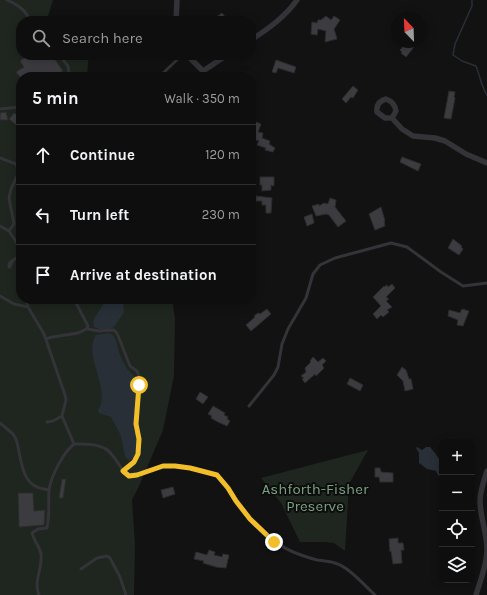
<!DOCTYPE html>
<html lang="en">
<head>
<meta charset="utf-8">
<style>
  :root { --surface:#0e0e0e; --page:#1c1c1c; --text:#f1f3f6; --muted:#9b9c9e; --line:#2e2e2e }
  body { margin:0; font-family:Karla,sans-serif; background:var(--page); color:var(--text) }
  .controls { position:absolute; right:12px; bottom:12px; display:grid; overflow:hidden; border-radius:8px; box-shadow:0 2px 10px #0003 }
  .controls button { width:36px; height:36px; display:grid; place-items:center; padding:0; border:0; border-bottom:1px solid var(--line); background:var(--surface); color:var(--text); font:20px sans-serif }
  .compass { position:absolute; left:391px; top:12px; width:36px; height:36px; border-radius:50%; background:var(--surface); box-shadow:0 2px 10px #0003; rotate:337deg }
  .stop { position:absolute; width:12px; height:12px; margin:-9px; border:3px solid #f2bf2b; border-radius:50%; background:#fff }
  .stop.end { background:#f2bf2b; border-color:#fff; box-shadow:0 1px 4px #0008 }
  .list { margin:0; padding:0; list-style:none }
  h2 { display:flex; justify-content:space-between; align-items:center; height:52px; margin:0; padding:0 16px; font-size:17px }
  h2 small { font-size:13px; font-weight:400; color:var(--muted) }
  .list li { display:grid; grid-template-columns:26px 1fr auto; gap:12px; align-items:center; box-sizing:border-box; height:60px; padding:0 16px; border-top:1px solid var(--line) }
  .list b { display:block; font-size:15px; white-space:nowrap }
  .list em { font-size:13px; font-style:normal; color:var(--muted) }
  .icon { flex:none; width:22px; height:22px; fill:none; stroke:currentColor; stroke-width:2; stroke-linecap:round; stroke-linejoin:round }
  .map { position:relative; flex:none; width:487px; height:595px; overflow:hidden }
  .search { position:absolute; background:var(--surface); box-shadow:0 2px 10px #0003; left:16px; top:16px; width:240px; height:44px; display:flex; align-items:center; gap:10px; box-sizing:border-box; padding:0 14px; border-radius:16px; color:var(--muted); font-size:15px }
  .panel { position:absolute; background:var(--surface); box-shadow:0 2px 10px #0003; left:16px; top:72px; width:240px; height:232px; border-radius:16px }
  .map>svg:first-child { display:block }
  .green { fill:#1e261f }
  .water { fill:#282f37 }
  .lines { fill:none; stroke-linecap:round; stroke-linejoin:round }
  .stream { stroke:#282f37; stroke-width:1.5 }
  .building { fill:#3c3c40; stroke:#2c2c2f }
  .service { stroke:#333338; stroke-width:3 }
  .minor { stroke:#333338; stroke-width:5.5 }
  .route { stroke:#f2bf2b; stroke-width:5 }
  .labels { text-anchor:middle; stroke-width:4; stroke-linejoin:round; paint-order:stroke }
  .park-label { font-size:15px; fill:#7aa07f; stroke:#0d0d0e }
</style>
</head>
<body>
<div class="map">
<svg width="487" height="595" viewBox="0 0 487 595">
  <rect width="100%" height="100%" fill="#121213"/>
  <path class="green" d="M0,0h53l-5,16 7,5h-34v34h68l-2,19 -1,3h-65v222h151l3,20 -1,57 -11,54 -23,54 -8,16 3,45 -1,50h-134z
    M368,450l-19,34 -4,67 -11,-8 -9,-1h-25l-19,-39 -20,-25z"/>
  <path class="water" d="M104,299h19l1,13 -10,15c-6,4 -13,4 -20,0 -4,-11 11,-18 10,-28z
    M109,333l4,2 3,5 3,12 4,10 5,8 7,7 1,13 -2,40 3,7v10l-4,11 -4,3 -4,-5 -4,-20 -4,-8 -6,-11 -12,-4 -1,-3c14,-20 -16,-56 -2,-75z
    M417,447l5,3 4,-3h4c11,13 12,14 9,30l-3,-6 -9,-2 -8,-6v-10l-3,-5z"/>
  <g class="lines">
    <path class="stream" d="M472,0v6l-17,38 -2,11 9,6 14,5c4,10 5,20 11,29"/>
  </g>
  <path class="building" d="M222,13l4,5 -5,3h-10z
    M326,16l5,4 3,-4 6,4 -6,9 3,10 -12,3 1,-11 -8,-2 -1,6 -6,-1 1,-12 5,1 1,-3h3z
    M407,42h11l-12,15 -5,-4 1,-1 -2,-2z
    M28,55h24l11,16 -4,2 3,4h-42l-4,-5 8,-5 -4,-6z
    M276,60l20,7 -2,6 -16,-5 -2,5 -4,-1z
    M353,86l5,4 -5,8 -2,-1 -5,6 -4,-4z
    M449,91l6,1 -1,5 1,1 -4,21 -7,-1z
    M6,112l2,8h-8v-7z
    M14,113l5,3 -1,2 3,2v9l-12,-10z
    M251,120l10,4 -3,8 5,1 -1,5 8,3 -1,3 6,4 -2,4 -8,-2 1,-2 -9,-3 2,-4 -8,-3z
    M402,157l19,7 -3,7 -18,-9z
    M260,177h14v9l-3,-1v5l-9,1v-6h-2z
    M256,196l16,2 -1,15h-5v-8h-4v-4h-6z
    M330,198l6,2 -1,7 11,14 -8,6 -9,-12 -3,-1 -10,2 -4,-10 7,-2v2l5,-3 4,1z
    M381,207l4,14h-1l1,5 -10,4 -6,-16z
    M312,214l2,9 -7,3 -3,-9z
    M453,239l9,7 -1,1 2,2 -4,6 -11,-7z
    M392,284l3,4 -9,9 3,2 -3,2 6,6 -5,3 2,2 -6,5 -2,-2 -4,4 -4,-5 8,-8 -8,-9 11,-11v1l3,-2 1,2z
    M267,309l4,5 -20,17 -5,-6 9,-8 -1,-1 4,-3 2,1z
    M462,309l7,2 -6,15 -6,-1 1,-5 -10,-4 1,-6 11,3z
    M313,357l5,5 5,-4 3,3 -4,4 2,3 -8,8 -1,-2 -10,9 -3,-4 2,-1 -3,-2 5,-4 -1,-4 6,-6 -1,-1z
    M402,367l4,3 3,9h2l2,10 -8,2 -2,-10 -6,-6z
    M350,378l13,7 -3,6 -13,-7z
    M200,392l8,5 -5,7 -7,-5z
    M213,406l12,7 -1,2 4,2 -1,2 3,2 -3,5 -9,-4 -7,-4 1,-2 -4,-2z
    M375,468h5l1,4 12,1v9h-13l-1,-5h-4z
    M62,479h4l-3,19h-4z
    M173,487l2,7 -12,4 -2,-8z
    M18,493h15l1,18 11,-1 -1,15 -25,2z
    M398,538v5h5l1,7h-3l1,13 -9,1 -2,-13 -1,1 -1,-13z
    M209,550l6,2 -1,3 8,2 1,-3 6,1 -3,13 -10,-1 -13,-4 1,-2 -10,-2 2,-7 11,3z"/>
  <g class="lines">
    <path class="service" d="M7,0c11,5 19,10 23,21
      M59,55l9,11 1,8 -3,3
      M159,77l23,-22
      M0,109l21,-2
      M0,158l16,6 3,8 -8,17 -2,9 5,26 -5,7 9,14 2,5 -1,14 2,19
      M0,226l9,5
      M13,260l-3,7h-1c-1,-5 5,-9 11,-9
      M0,296l14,8 14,3 16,27 21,61 1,5 -4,16 -9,5 -6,1
      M26,299l2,8
      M87,329l12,2 15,-1 3,3 13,33 7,5 3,7c-2,14 -3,29 -4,43 -1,24 12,32 -13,50
      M46,339c12,-5 38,-3 42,-13l-14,-27
      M249,406l25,-31 4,-8 4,-23 6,-15 18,-31 7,-24 7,-9 15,-7 56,-15 16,4 34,25 22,14 24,-3
      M0,423l13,11 3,5c5,15 4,41 21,48 4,2 8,2 12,3
      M74,444c9,0 21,-1 30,4 12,5 18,27 25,28 8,2 24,-7 32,-10 14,-3 41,3 54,9 9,3 27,35 35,45 7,7 15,14 23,20 12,10 29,16 44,20 6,1 12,1 18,3 14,4 29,22 40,32
      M81,569l16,-11 10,-2 3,2 10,19 6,18
      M39,595c-6,-14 4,-27 2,-41 -1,-7 -7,-13 -9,-21l6,-4 9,-1c3,-14 1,-25 2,-38 2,-14 14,-37 25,-46l-12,-28"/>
    <path class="minor" d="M176,21l1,-21
      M251,40c17,-11 34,-23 46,-40
      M187,55l16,16 3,6
      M203,71l24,-16
      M386,99c6,2 9,6 10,12l-4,7h-7l-8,-6c-1,-7 2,-11 9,-13z
      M392,118l10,11 11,7 22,2 10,3 21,13 21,9
      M476,595c4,-14 11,-30 11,-45 0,-17 -7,-33 -7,-49 0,-11 4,-20 7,-30"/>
  </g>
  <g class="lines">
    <path class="route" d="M139,385l-3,39 3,15 -1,15 -4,8 -11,9 6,5 8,-1 26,-9h12l15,2 27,7 11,13 8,13 14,18 24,23"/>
  </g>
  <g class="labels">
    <g class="park-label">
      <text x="315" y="494">Ashforth-Fisher<tspan x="315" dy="17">Preserve</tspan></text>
    </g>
  </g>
</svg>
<div class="controls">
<button>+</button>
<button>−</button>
<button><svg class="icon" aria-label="locate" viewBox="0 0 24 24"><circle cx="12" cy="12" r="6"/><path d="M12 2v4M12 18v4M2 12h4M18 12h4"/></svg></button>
<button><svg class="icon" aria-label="layers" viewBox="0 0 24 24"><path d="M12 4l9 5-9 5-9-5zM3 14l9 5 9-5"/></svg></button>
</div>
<svg class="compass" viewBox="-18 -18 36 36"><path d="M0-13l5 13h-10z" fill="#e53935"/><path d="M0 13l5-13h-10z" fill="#9b9c9e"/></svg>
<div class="stop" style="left:139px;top:385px"></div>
<div class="stop end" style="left:274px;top:542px"></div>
<div class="search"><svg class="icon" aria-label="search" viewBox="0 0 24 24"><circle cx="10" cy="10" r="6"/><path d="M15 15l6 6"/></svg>Search here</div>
<section class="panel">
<h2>5 min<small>Walk · 350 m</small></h2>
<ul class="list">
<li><svg class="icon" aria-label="ahead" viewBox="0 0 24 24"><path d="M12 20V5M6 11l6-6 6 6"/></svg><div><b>Continue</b></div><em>120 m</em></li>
<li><svg class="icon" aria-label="left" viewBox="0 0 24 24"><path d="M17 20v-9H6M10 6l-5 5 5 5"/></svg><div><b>Turn left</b></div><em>230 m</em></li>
<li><svg class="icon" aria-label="arrive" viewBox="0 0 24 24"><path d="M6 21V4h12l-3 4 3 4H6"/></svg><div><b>Arrive at destination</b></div></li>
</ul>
</section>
</div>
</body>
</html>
